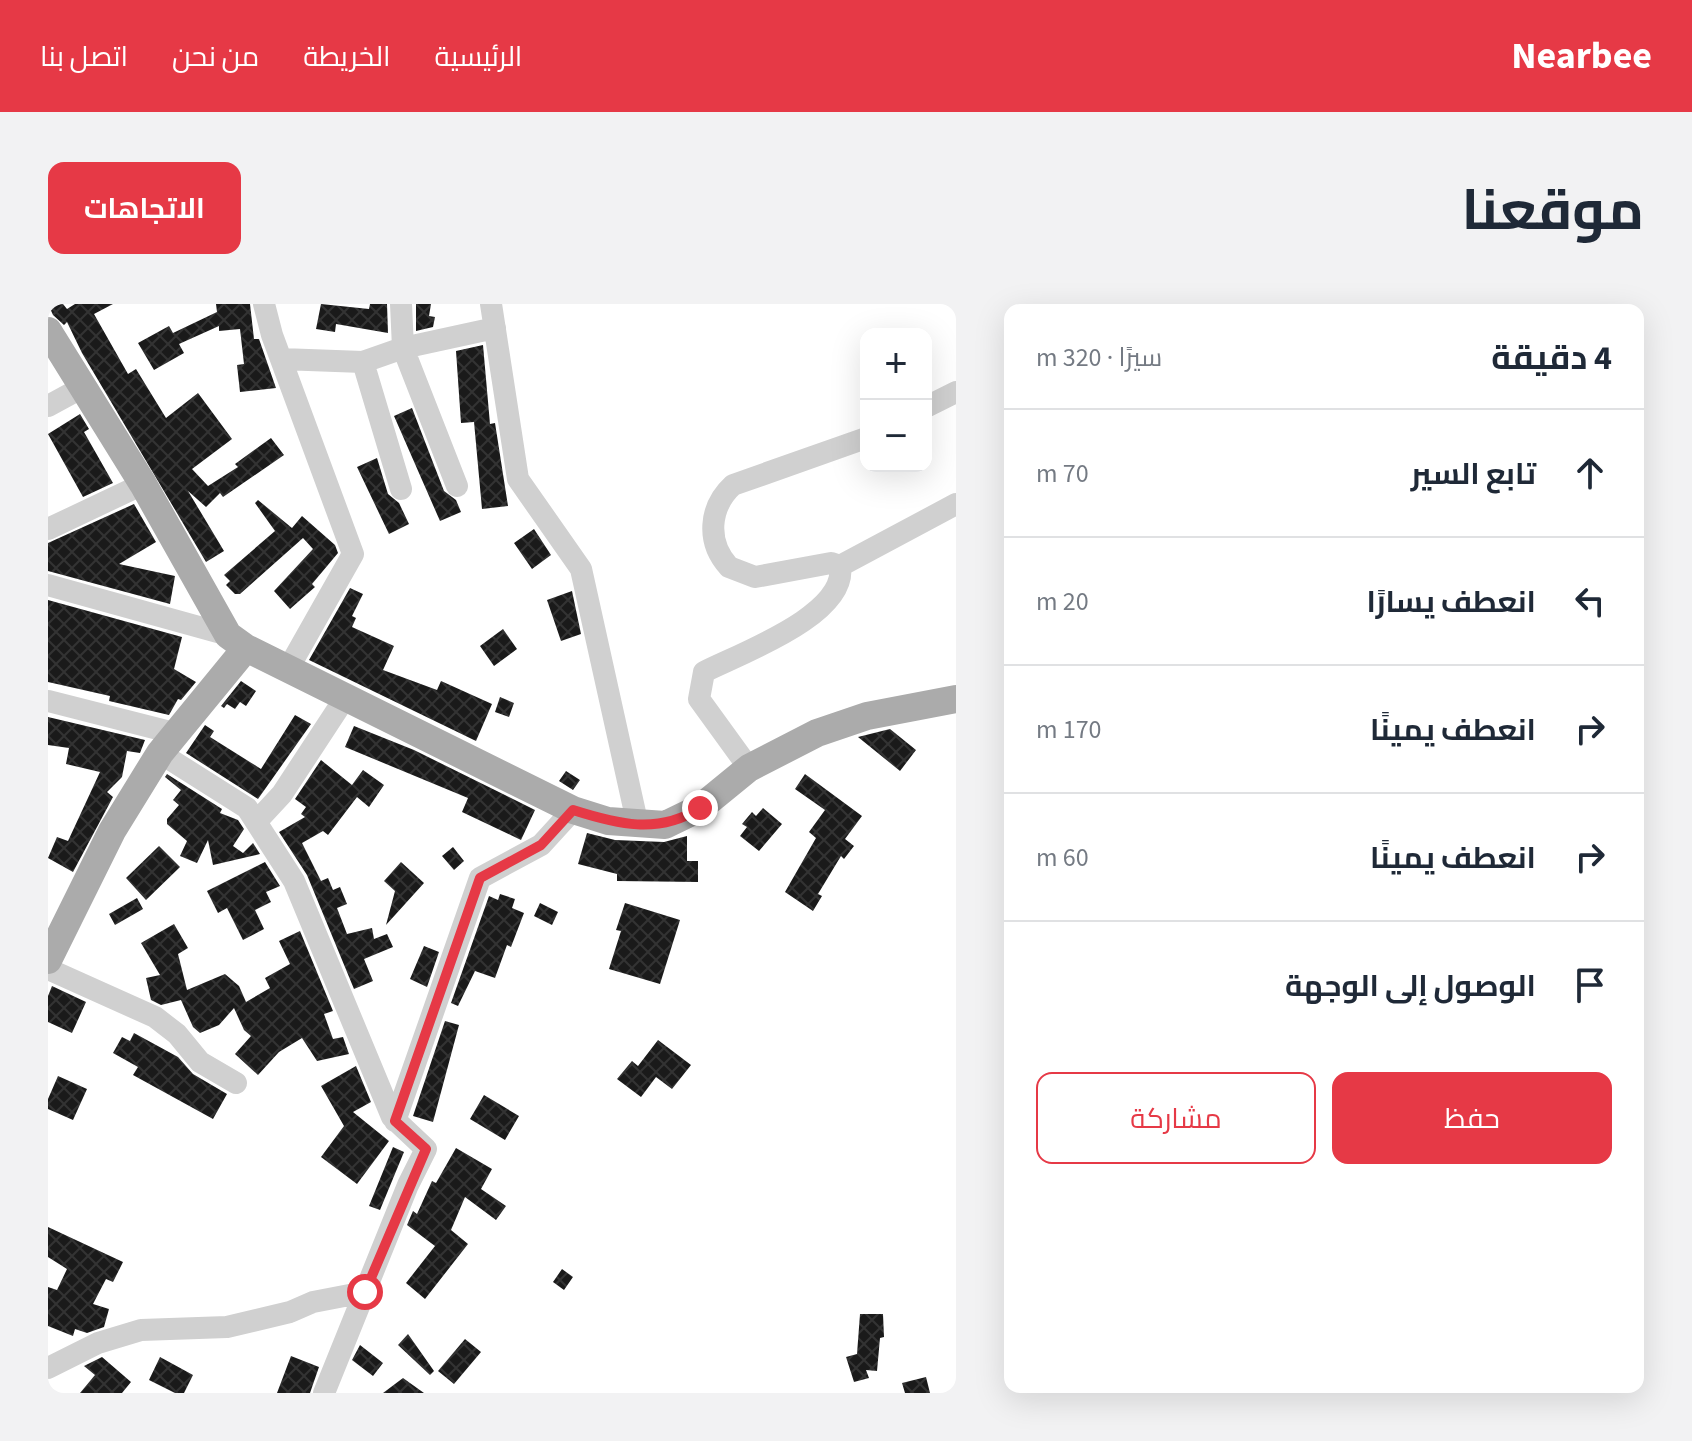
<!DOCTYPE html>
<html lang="ar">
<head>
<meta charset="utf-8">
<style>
  :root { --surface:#fff; --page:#f2f2f3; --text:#1f2937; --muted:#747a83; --line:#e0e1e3; --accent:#e63946 }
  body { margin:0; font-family:"Source Sans 3",Cairo,sans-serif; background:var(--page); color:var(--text); direction:rtl }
  .controls { position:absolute; right:24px; top:24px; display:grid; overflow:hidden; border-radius:16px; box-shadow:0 8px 32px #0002 }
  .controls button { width:72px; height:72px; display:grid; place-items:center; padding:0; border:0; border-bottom:2px solid var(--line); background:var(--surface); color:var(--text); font:40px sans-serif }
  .stop { position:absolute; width:24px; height:24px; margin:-18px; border:6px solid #e63946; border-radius:50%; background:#fff }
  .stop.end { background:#e63946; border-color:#fff; box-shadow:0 2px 8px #0008 }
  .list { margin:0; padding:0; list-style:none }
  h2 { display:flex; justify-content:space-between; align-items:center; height:104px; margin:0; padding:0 32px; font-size:34px }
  h2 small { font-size:26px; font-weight:400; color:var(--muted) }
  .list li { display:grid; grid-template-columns:52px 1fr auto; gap:24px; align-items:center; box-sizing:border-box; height:128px; padding:0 32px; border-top:2px solid var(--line) }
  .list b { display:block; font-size:30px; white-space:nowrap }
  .list em { font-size:26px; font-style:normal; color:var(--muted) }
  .actions { display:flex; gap:16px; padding:24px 32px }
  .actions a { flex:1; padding:18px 0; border:2px solid var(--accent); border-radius:16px; text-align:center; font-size:28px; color:var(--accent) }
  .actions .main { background:var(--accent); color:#fff }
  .icon { flex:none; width:44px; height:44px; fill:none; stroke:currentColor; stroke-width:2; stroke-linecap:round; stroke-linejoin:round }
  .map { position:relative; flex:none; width:908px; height:1089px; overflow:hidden; direction:ltr; border-radius:16px }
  header { display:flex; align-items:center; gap:48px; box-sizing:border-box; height:112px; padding:0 40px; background:var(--accent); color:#fff }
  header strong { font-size:38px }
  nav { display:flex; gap:44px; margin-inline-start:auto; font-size:28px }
  .intro { display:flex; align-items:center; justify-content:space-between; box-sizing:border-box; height:192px; padding:0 48px }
  h1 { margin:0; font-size:56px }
  .button { padding:20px 36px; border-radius:16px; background:var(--accent); color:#fff; font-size:28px; font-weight:700 }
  main { display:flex; gap:48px; padding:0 48px }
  aside { flex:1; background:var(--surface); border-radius:16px; box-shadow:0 8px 32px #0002 }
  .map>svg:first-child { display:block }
  .building { fill:url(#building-cross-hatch) }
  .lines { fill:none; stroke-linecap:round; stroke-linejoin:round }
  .minor { stroke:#d0d0d0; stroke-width:22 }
  .major { stroke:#ababab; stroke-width:28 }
  .route { stroke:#e63946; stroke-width:10 }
</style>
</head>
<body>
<header>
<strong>Nearbee</strong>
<nav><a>الرئيسية</a><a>الخريطة</a><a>من نحن</a><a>اتصل بنا</a></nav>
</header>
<div class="intro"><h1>موقعنا</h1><a class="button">الاتجاهات</a></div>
<main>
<aside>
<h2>4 دقيقة<small>سيرًا · 320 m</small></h2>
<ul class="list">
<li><svg class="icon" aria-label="ahead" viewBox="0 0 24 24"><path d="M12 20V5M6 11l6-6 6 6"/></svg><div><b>تابع السير</b></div><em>70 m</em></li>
<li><svg class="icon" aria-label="left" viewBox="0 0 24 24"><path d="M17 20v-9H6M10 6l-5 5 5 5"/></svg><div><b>انعطف يسارًا</b></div><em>20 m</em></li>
<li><svg class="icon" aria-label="right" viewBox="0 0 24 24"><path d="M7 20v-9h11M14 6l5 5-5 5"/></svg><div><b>انعطف يمينًا</b></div><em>170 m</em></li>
<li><svg class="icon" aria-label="right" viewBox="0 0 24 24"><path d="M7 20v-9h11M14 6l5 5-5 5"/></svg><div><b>انعطف يمينًا</b></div><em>60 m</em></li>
<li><svg class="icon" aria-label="arrive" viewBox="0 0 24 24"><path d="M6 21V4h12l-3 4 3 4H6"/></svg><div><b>الوصول إلى الوجهة</b></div></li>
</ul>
<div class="actions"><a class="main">حفظ</a><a>مشاركة</a></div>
</aside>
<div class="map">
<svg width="908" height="1089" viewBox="0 0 908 1089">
  <defs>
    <pattern id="building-cross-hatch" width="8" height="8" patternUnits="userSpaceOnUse" patternTransform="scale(2)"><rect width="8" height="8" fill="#1a1a1a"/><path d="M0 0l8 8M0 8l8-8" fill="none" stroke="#333"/></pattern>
  </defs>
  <rect width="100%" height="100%" fill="#fff"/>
  <path class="building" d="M0,0h15l4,5 8,-5h38l-19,10 34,60 8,-5 30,49 32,-25 34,46 -40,30 16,17 30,-19 -3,-3 36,-26 13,17 -61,42 -3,-4 -14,14 -18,-16 36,60 -18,11 -124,-209 -15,-31 -3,3 -11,-10z
    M168,0h34l4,35h5l17,49 -36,4 -3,-27 7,-1 -4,-35 -21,2v-5l-40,18 5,9 -30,17 -16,-27 31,-17 4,7 44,-21z
    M273,0l48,5 1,-5h17l1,29 -52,-9 -1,8 -19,-3z
    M368,0h15l-2,12 6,1 -2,10 -17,4z
    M435,41l7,79 5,-1 13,83 -26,3 -8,-87 -13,1 -5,-72z
    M364,104l32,83 12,9 5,12 -21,9 -46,-105z
    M32,110l9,15 -5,3 29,51 -30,14 -35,-63z
    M329,154l11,36 11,9 10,21 -20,10 -32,-67z
    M210,196l34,28 10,-12 33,29 3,8 -26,31 3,3 -25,22 -16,-18 39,-42 -10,-11 -63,56h-5l-9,-9 4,-4 -6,-6 51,-44 -20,-28z
    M86,200l22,38 -37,22 56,12 -5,28 -122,-33v-28z
    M486,225l17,26 -19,14 -18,-26z
    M302,284l13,6 -11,22 4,2 -4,9 42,19 -11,24 54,20 4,-9 51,23 -16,37 -167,-81z
    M524,287l9,43 -20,7 -14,-41z
    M0,296l134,37 -8,32 22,13 -15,18 -3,-1 -9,16 -60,-14 1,-5 -62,-14z
    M455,325l14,20 -23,17 -14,-20z
    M193,377l15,10 -10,15 -6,-4 -5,7 -8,-5 -3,4 -3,-2z
    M452,393l14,6 -5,14 -14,-5z
    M247,411l16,9 -53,75 -72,-46 19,-28 9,6 -4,6 51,32z
    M0,413l97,23 -5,13 -13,-2 -5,26 -15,15 6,5 -40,75 -25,-14 9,-21 11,4 32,-69 -34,-8 3,-16 -21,-3z
    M306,422l60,24 121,60 -14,30 -59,-28 6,-14 -123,-51z
    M842,425l26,21 -16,21 -42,-34z
    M273,456l31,25 11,-15 21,15 -15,22 -12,-10 -29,38 -5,-4 -21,12 19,38 7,-3 5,12 7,-3 7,17 -10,4 10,26 25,-6 2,11 13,-5 6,13 -29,12 9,22 -19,8 -47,-114 -28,-43 26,-15 -4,-3 5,-7 -11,-8z
    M518,467l14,9 -7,10 -14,-9z
    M119,470l55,35 -2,4 18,7 6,9 -11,17 10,7 10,-10 7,11 -47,11 -5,-25 -11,23 -17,-7 7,-15 -20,-17v-5l12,-14 -6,-5 8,-10 -16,-13z
    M757,470l57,42 -17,23 9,7 -10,13 -3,-3 -23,38 4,2 -9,15 -28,-19 31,-54 -7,-6 16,-22 -30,-21z
    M715,504l19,16 -23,27 -19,-15 7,-9 -5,-3 10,-12 4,4z
    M539,529l28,7 49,2 23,-6v25h11v21l-81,-1v-7l-39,-10z
    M111,542l21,21 -34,33 -20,-22z
    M405,543l11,14 -10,9 -12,-14z
    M217,558l15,24 -14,6 5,10 -16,8 9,19 -21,11 -16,-32 -9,5 -11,-22z
    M353,558l23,21 -38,42 9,-34 -11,-10z
    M452,590l15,5 -3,9 12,5 -13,34 -4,-2 -12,33 -20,-7 -17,35 -7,-3 38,-107 9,4z
    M89,594l6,11 -28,16 -6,-11z
    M492,599l18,9 -6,13 -18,-9z
    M577,599l55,17 -20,64 -51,-15 12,-38 -5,-1z
    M126,620l14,24 -10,6 9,36 38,-16 14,12 7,16 24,-14 -5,-10 25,-14 -11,-23 21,-10 33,80 -9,3 9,25 10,-2 6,17 -32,7 -15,-23 -23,14 -21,23 -23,-21 16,-18 -7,-6 -10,-22 -15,17 -19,8 -7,-6 -12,-27 -20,5 -10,-5 -5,-22 14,-3 -19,-32z
    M376,642l15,6 -12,35 -17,-8z
    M4,682l34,16 -14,31 -24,-11v-26z
    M397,717l14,4 -26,97 -20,-6z
    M86,729l44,24 15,17 34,20 -14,25 -80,-44 5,-8 -25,-14 9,-16 8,4z
    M610,736l33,25 -19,24 -16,-12 -15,20 -24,-18 15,-18 6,5z
    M308,762l15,36 -18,10 36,29 -32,43 -36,-27 23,-31 -23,-40z
    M10,772l29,13 -14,31 -25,-11v-10z
    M436,791l35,21 -14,24 -35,-21z
    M345,843l11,5 -24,58 -11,-4z
    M408,844l36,21 -11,20 25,17 -10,14 -31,-23 -14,33 17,14 -43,55 -19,-16 29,-37 -28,-21 6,-14 4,3 15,-33 4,2z
    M0,923l75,35 -10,20 -7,-3 -13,25 16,5 -5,18 -17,6 -12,-4 -2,7 -25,-10v-39l9,3 10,-21 -19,-12z
    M514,965l11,8 -9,13 -11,-8z
    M812,1010h23l1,23 -4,1 -3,33 -11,-1 3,8 -15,4 -8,-25 11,-3z
    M360,1030l26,37 -4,4 -32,-30z
    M417,1035l16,13 -27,32 -16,-13z
    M312,1041l23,18 -10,13 -21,-16z
    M243,1052l28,11 -9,26h-33z
    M54,1053l29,25 -9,11h-42l15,-18 -11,-9z
    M112,1053l33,18 -9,18h-9l-26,-13z
    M878,1073l4,16h-25l-3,-10z
    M355,1074l21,15h-41z"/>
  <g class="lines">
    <path class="minor" d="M216,0l8,31 81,219 -65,115
      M353,0l2,44 54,138
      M443,0l27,175 63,90 57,257
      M233,55l82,3 40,-14 92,-20
      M315,58l38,127
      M0,102l35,-19
      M878,103l30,-15
      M0,225l95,-45
      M792,262l116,-62
      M0,281l180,50
      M0,397l126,32
      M112,449l87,55 47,73 98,236 34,32 -18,36 -84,208
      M701,464l-50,-69 5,-27c35,-18 144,-57 136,-106l-9,-3 -76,14 -26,-10c-23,-25 -20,-60 4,-82l133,-47
      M208,518l26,-28 63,-96
      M0,665l107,48 22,17 23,28 36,21
      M347,817l85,-243 61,-33 32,-35
      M0,1064l50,-25 43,-13 86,-3 63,-15 23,-10 52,-10"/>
    <path class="major" d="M0,27l95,153 85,151 18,13 327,162 35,11 57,4 35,-17 49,-40 68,-35 50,-17 89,-17
      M0,656l64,-129 48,-78 86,-105"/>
  </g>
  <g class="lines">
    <path class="route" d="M317,988l61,-143 -31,-28 85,-243 61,-33 32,-35c44,14 85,25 127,-2"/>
  </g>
</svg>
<div class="controls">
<button>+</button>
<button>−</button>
</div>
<div class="stop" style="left:317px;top:988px"></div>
<div class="stop end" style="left:652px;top:504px"></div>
</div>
</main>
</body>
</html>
